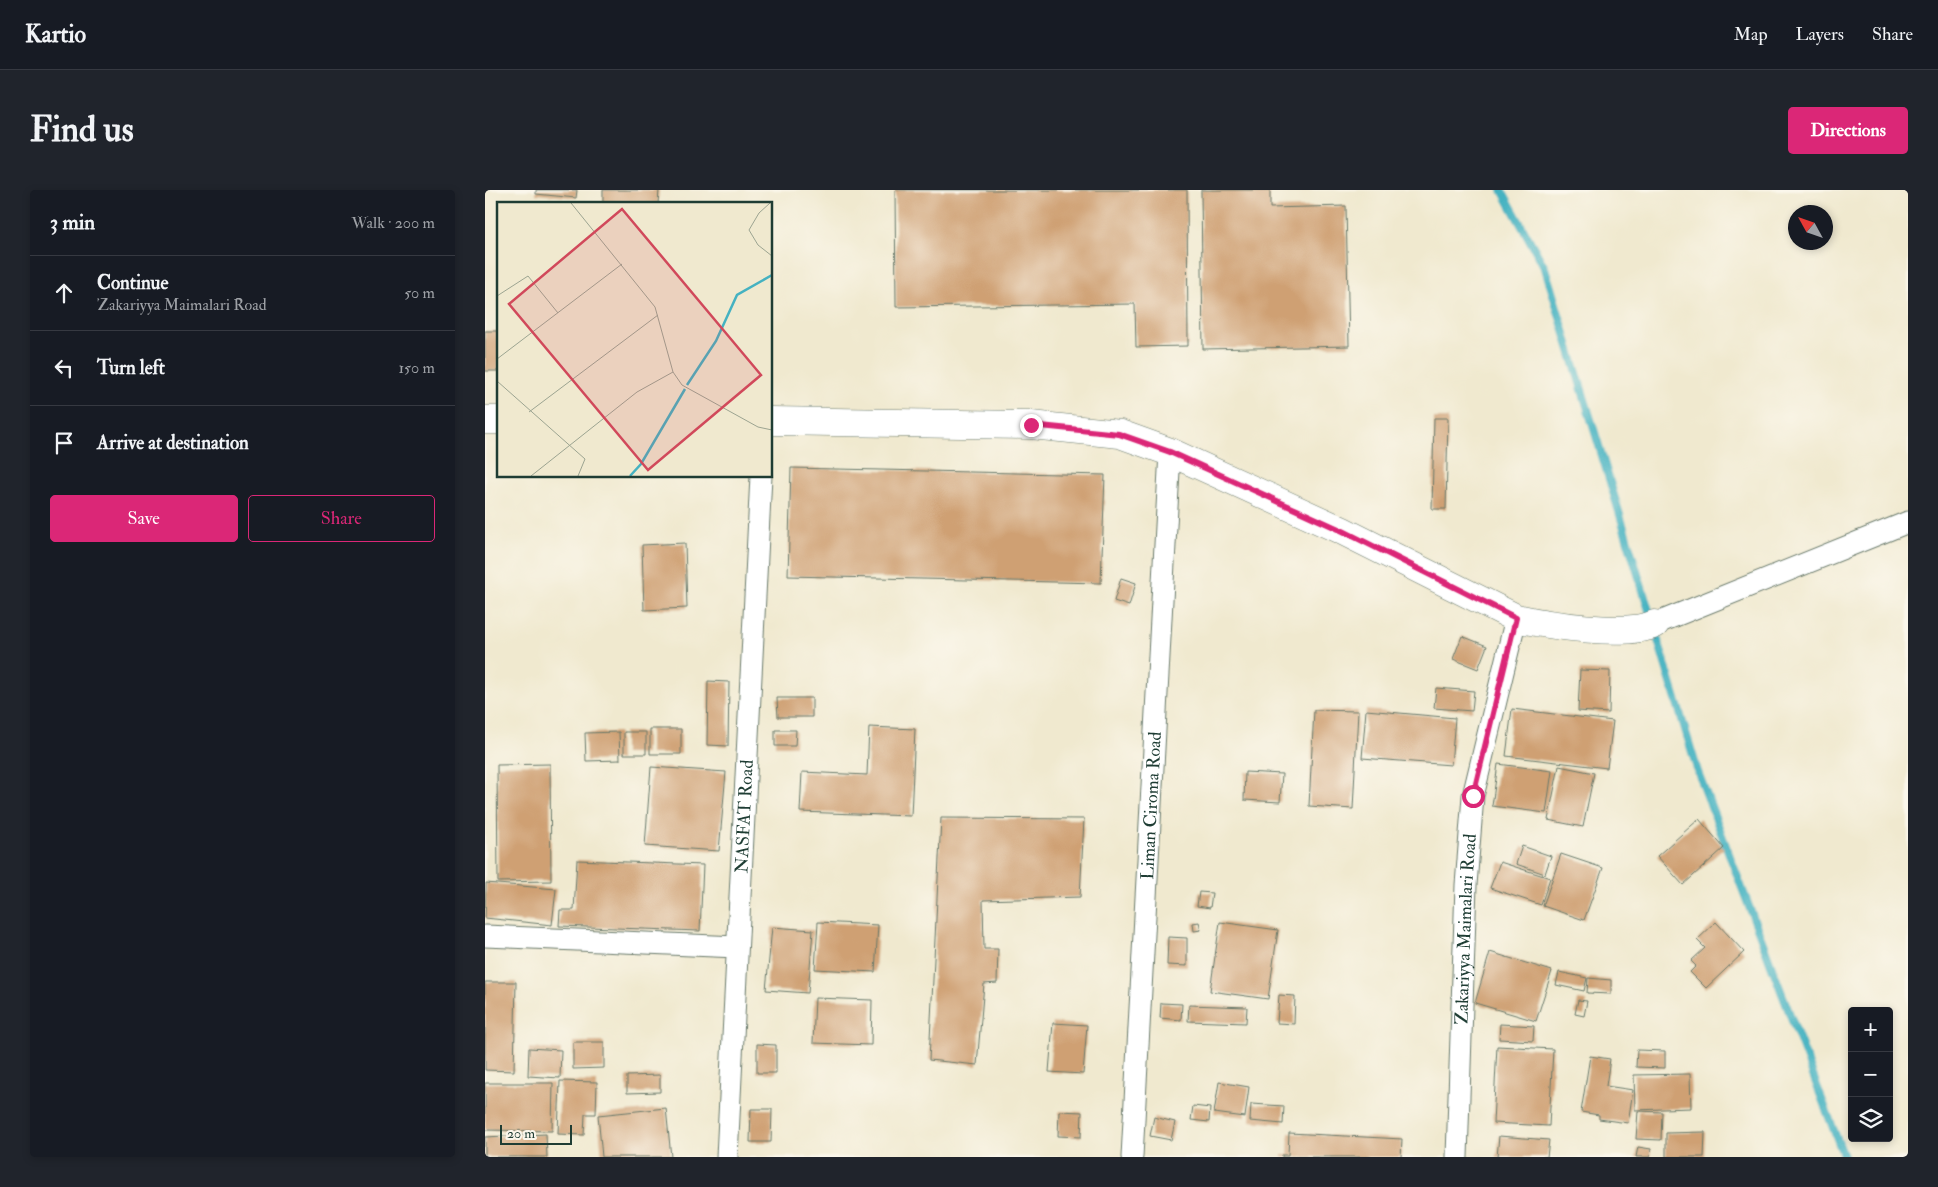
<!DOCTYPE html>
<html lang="en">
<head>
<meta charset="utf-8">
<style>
  :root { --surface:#171b24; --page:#20242c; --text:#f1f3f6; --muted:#9ea1a6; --line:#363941; --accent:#db2777 }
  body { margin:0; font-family:"IM FELL Double Pica",serif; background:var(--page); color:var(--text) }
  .controls { position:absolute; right:15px; bottom:15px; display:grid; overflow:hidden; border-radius:5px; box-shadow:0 2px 8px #0003 }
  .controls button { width:45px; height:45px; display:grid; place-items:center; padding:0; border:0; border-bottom:1px solid var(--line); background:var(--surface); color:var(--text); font:25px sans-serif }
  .compass { position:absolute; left:1303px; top:15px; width:45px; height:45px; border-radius:50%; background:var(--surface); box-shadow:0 2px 8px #0003; rotate:310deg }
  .scale { position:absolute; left:15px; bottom:12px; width:72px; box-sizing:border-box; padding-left:5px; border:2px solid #1f3d34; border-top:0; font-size:14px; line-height:18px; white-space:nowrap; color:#1f3d34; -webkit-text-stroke:4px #fbf7ec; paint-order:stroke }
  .stop { position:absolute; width:15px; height:15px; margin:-11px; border:4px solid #db2777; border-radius:50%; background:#fff }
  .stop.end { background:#db2777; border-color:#fff; box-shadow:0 1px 5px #0008 }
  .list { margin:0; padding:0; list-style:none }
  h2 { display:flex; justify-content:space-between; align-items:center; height:65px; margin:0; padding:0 20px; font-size:21px }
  h2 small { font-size:16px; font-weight:400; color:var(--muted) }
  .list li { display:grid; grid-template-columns:32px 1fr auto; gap:15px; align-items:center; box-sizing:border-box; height:75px; padding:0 20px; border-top:1px solid var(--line) }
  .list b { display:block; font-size:19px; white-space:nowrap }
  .list p { margin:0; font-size:16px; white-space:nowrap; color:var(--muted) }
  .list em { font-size:16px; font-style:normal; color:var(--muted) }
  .actions { display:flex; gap:10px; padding:15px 20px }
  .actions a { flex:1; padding:11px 0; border:1px solid var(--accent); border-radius:5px; text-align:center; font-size:18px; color:var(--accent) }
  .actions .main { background:var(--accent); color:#fff }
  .icon { flex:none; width:28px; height:28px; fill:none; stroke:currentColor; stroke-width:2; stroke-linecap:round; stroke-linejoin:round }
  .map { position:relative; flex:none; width:1423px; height:967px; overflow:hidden; border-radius:5px }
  header { display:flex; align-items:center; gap:30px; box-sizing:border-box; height:70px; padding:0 25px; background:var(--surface); border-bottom:1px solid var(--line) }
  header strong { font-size:24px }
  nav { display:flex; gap:28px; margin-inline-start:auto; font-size:18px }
  .intro { display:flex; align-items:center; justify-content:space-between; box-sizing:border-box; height:120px; padding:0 30px }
  h1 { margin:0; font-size:35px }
  .button { padding:12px 22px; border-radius:5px; background:var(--accent); color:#fff; font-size:18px; font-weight:700 }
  main { display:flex; gap:30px; padding:0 30px }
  aside { flex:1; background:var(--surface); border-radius:5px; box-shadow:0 2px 8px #0003 }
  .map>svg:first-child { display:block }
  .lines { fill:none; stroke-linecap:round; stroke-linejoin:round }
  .stream { stroke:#45b2c1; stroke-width:8 }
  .building { fill:#cfa073 }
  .street-casing { stroke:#68796a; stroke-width:23 }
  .secondary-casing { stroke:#68796a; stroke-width:29 }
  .street { stroke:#fff; stroke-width:21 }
  .secondary { stroke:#fff; stroke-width:28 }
  .route { stroke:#db2777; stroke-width:6 }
  .labels { text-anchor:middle; stroke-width:5; stroke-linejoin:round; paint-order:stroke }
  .street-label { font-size:18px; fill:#1f3d34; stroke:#fbf7ec }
  .inset-river { fill:none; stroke:#45b2c1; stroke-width:2.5 }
  .inset-road { fill:none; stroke:#9ca491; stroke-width:1 }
  .view { fill:#d1495b; fill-opacity:0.15; stroke:#d1495b; stroke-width:2.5 }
  .inset-edge { fill:none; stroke:#1f3d34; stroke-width:2.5 }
</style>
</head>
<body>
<header>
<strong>Kartio</strong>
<nav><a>Map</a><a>Layers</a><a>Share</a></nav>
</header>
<div class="intro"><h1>Find us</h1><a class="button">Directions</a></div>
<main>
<aside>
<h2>3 min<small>Walk · 200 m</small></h2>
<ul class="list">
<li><svg class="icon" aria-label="ahead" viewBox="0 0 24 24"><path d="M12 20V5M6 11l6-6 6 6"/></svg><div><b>Continue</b><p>Zakariyya Maimalari Road</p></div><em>50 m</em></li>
<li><svg class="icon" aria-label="left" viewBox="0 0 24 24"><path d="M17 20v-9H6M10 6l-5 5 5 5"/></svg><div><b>Turn left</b></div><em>150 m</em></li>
<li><svg class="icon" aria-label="arrive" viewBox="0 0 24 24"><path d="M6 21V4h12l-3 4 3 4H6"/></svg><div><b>Arrive at destination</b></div></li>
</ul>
<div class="actions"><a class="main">Save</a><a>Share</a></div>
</aside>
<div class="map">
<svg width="1423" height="967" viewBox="0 0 1423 967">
  <rect width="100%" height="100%" fill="#fbf7ec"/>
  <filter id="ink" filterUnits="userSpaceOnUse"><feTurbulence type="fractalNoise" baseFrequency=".02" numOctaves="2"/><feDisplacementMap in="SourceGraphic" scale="10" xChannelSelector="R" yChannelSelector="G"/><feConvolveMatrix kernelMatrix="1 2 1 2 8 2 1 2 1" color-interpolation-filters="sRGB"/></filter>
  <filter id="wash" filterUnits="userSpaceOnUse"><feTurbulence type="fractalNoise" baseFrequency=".0096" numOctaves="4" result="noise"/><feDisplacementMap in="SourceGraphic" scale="20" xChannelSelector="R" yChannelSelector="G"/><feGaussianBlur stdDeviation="1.12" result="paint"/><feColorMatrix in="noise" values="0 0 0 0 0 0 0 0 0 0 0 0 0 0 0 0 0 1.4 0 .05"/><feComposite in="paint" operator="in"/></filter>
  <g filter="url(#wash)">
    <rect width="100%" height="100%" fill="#f0e9cf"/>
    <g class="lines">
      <path class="stream" d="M1017,0l43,78 153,504 146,385"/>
    </g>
    <g id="blocks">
      <path class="building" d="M51,0h41l-1,8 -40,-4z
        M118,0h56l-1,14h-55z
        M410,0h292l1,156 -52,1 -1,-43 -239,3z
        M716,0h69v18l76,-2 3,140 -146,3z
        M0,141h14v40h-14z
        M949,228h14l-2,91h-14z
        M306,278l314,7 -4,108 -313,-7z
        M200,353l2,65 -43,2 -2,-65z
        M636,388l15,5 -7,23 -15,-5z
        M977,446l25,10 -9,23 -25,-10z
        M1095,480l30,1 -1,42 -31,-2z
        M223,491l21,1 -1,64 -21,-1z
        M951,498l38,3 -2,20 -38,-3z
        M292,508h35v19h-34z
        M1027,519l101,12 -6,47 -101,-12z
        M829,520l44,1 -5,98 -44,-3z
        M881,520l89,8 -4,47 -89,-7z
        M384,537l46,2 -4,87 -111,-4 2,-40 65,3z
        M165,539h31v25h-31z
        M290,540h21l-1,16h-20z
        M134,542l1,28 -34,1 -1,-28z
        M139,542h22v22h-22z
        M65,574l1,117 -53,1 -1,-117z
        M1013,574l54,7 -6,42 -54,-7z
        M1074,576l35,7 -11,54 -35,-7z
        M166,577l75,5 -7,79 -74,-5z
        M760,582l37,2 -2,28 -36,-2z
        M456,628l143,1 -4,78 -97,3 1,49h14l-1,34 -13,1 -7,81 -48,-5z
        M1214,629l25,29 -41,37 -26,-29z
        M1037,656l29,10 -6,18 -29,-10z
        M1076,664l42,14 -19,52 -41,-14z
        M92,670l126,5 -3,66 -141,-5 1,-16h14z
        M1015,672l50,16 -9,27 -51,-17z
        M1,693l70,6 -4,36 -67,-7z
        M714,702l13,1 -2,15 -13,-2z
        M333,732l60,3 -3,47 -60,-3z
        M714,732l2,8 -7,1 -1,-8z
        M735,732l58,8 -10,69 -58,-8z
        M1231,732l28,30 -38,36 -16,-16 6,-6 -5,-5 14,-13 -8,-8z
        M287,737l41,3 -5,63 -42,-3z
        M683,747l19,1v28l-20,-1z
        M1005,762l62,19 -16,50 -61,-18z
        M1074,782l28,6 -3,13 -28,-6z
        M1103,788l23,2v14l-24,-1z
        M0,792h31l-2,89 -29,-1z
        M794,805l16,1 -1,28 -17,-1z
        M330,808l57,2 -1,45 -58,-2z
        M1093,810l9,1 -3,15 -9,-2z
        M676,813l21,1 -1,16 -21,-2z
        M704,815l58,2 -1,16 -58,-2z
        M568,833l34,2 -4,49 -34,-2z
        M1015,834l34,2 -1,15 -34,-2z
        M88,852h31v26l-31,1z
        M272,854l19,1v28h-19z
        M1012,856l56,3 -4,77 -56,-3z
        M44,858l32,2 -1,28 -32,-2z
        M1152,860l28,1v17l-29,-1z
        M1105,866l20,3 -4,27 27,4 -5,33 -29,-4v-4l-18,-3z
        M1205,884l1,34 -56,2 -1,-35z
        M175,885v17l-33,1v-17z
        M75,891l37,1 -1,32h-11l-1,21 -26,-1z
        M734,892l30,5 -4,30 -31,-4z
        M0,893h68l-1,48 -67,-1z
        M766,914l33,2 -1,18 -33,-3z
        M708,916l17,2 -1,14 -18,-2z
        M181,918l5,49h-69l-4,-42z
        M266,919h21l-1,33h-21z
        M574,921l23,1 -1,25 -23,-1z
        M1153,921l24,1 -1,28 -25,-1z
        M669,927l21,5 -4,18 -21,-4z
        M1220,942l-1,25h-38v-24z
        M804,943l113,6 -1,18h-119v-2h6z
        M61,944l1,23h-62v-20z
        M1014,946l50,4 -2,17h-50z
        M1153,957l13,2 -1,8h-14z"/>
    </g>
  </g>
  <g filter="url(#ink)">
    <use href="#blocks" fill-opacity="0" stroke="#68796a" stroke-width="1"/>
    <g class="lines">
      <g class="street-casing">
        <g id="street">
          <path d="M1170,434l253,-102"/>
          <path d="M0,746l252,11"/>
          <path id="s1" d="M242,967l34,-681"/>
          <path id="s2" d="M647,967l38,-705"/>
          <path id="s3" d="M972,967l9,-272 7,-89 43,-178"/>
        </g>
      </g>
      <g class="secondary-casing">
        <path id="secondary" d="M0,230h14
          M286,231l260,4 89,9 50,18 173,79 173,87c31,7 111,19 139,6"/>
      </g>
      <use href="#street" class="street"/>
      <use href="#secondary" class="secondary"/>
    </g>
  </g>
  <g class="lines" filter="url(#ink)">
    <path class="route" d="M546,235l88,9 51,18 173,79 173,87 -43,178"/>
  </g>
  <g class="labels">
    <g class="street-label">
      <text dy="6" stroke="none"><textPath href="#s2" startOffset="352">Liman Ciroma Road</textPath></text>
      <text dy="6" stroke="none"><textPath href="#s1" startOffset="341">NASFAT Road</textPath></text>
      <text dy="6" stroke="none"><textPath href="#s3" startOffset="228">Zakariyya Maimalari Road</textPath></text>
    </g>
  </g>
  <g transform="translate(12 12)">
    <rect width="275" height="275" fill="#f0e9cf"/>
    <path class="inset-river" d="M190,183l29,-44 21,-46 35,-20M133,274l11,-12 44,-75"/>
    <path class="inset-road" d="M74,1l84,104 18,65 9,13 76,42 14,3M273,1l-11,10 -10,17 9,15 14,11M0,94l31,-20 30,37M0,157l125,-95M0,179l88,78 -7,17M32,210l129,-97M34,274l106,-84 36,-20"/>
    <path class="view" d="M125,7l139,166 -113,95 -139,-166z"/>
    <rect width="275" height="275" class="inset-edge"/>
  </g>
</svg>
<div class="controls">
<button>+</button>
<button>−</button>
<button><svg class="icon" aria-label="layers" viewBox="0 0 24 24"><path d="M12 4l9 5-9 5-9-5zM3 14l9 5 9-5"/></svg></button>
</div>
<svg class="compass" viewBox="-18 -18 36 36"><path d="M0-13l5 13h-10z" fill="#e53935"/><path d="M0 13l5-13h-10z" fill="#9ea1a6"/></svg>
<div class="scale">20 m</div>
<div class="stop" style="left:988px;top:606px"></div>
<div class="stop end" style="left:546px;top:235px"></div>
</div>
</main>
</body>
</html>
